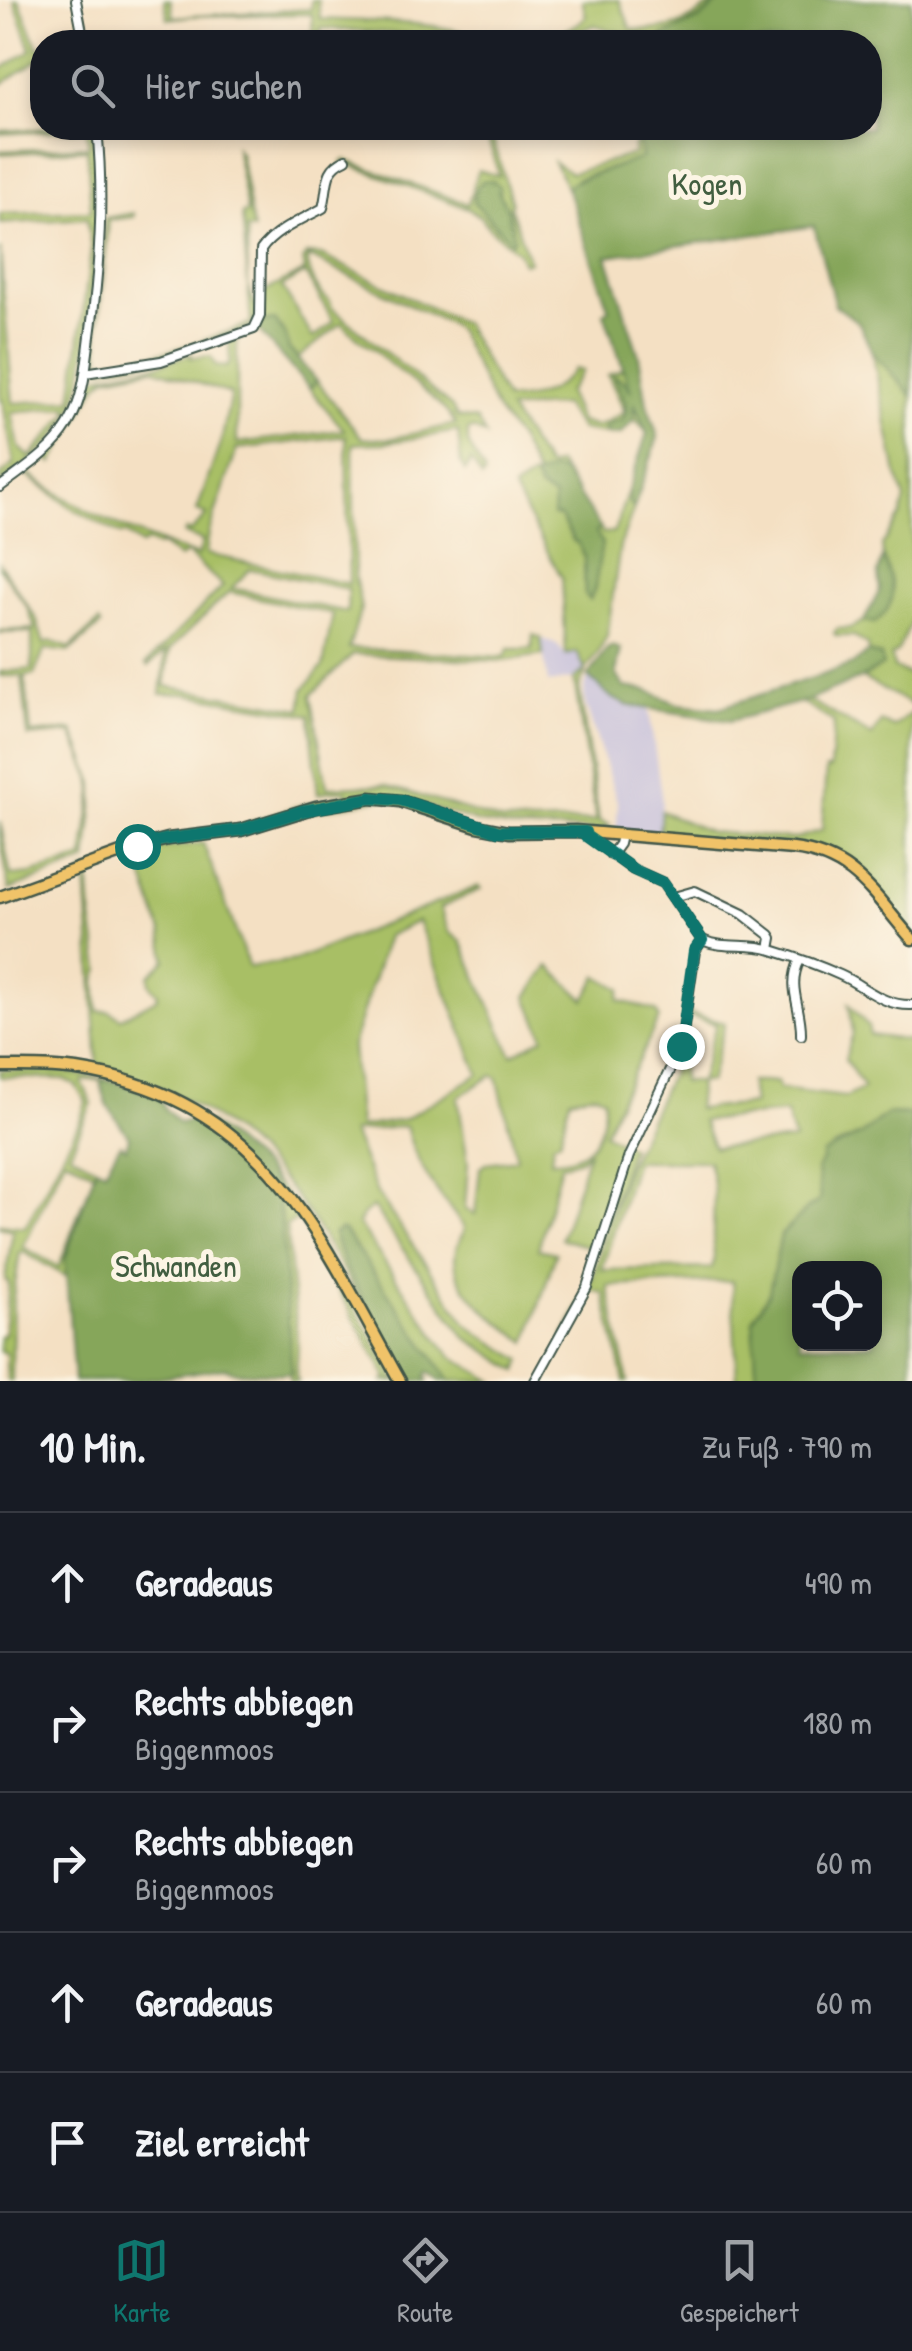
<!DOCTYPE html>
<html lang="de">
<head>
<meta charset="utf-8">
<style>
  :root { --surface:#171b24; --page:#20242c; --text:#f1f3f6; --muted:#9ea1a6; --line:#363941; --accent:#0f766e }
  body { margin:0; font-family:"Patrick Hand",sans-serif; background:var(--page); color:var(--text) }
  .controls { position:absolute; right:30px; bottom:30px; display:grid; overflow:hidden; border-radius:20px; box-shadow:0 5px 15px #0003 }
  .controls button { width:90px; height:90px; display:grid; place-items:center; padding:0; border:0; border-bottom:2px solid var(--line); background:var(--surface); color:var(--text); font:50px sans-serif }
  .stop { position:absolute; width:30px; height:30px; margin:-22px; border:8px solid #0f766e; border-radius:50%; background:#fff }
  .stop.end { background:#0f766e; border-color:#fff; box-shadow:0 2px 10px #0008 }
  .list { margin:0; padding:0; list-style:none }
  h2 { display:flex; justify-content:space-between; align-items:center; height:130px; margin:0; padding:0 40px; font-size:42px }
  h2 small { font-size:32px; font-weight:400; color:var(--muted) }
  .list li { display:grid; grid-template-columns:65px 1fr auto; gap:30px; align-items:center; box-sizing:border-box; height:140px; padding:0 40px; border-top:2px solid var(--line) }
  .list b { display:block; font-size:38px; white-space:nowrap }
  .list p { margin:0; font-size:32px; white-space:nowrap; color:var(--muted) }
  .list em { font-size:32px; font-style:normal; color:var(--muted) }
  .icon { flex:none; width:55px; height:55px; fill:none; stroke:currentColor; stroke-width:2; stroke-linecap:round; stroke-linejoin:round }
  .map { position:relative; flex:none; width:912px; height:1381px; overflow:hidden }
  .search { position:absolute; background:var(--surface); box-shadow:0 5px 15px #0003; left:30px; right:30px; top:30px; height:110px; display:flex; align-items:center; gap:25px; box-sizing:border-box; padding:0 35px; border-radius:40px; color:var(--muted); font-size:38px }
  .sheet { height:830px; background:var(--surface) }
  nav { display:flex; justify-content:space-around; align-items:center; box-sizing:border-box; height:140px; border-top:2px solid var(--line); background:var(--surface); font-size:28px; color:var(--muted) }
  nav a { display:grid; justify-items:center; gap:5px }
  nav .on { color:var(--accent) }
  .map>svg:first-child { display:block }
  .industrial { fill:#c6c0da }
  .green { fill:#a8bf65; stroke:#647e4c; stroke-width:2.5; fill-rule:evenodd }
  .forest { fill:#86a65a; stroke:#527247; stroke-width:2.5; fill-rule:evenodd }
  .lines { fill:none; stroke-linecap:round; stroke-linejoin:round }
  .minor-casing { stroke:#3f5549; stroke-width:12 }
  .major-casing { stroke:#3f5549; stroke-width:15 }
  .minor { stroke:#fff; stroke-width:8 }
  .major { stroke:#f0c369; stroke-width:10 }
  .route { stroke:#0f766e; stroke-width:12 }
  .labels { text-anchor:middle; stroke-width:10; stroke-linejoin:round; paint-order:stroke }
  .park-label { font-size:32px; fill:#415e40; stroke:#fcf5e5 }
</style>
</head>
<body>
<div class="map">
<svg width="912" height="1381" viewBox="0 0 912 1381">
  <rect width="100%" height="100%" fill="#fcf5e5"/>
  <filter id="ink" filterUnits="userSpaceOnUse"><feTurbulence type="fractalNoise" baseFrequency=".01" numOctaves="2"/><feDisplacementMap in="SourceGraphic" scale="20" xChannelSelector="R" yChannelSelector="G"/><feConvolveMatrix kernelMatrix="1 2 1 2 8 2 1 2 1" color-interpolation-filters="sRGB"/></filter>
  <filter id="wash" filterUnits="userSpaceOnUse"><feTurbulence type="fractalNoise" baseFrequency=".0048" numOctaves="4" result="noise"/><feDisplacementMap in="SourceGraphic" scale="40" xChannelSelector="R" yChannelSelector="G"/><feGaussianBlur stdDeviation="2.25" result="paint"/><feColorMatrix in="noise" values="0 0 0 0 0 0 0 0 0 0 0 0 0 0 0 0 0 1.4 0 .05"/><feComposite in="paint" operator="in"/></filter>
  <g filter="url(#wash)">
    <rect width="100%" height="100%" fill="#f4e0c3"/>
    <path class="industrial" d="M541,638l16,7 9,10 11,-3 8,19 -11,8 -26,4z
      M588,677l23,20 15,8 23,5 13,91 -3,35 -43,-3 2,-29 -33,-101 -1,-14z"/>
    <path class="green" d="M14,0h5l19,48 4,-2v11l-42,28v-15l31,-20z
      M164,0h6l3,17 18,-1 120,-7v-9h7l2,19c54,3 123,1 172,23h-33l-46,-7 -92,-7v14h-8l-1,-28 -121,2 -23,3z
      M582,0h37l12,29c27,2 48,0 70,-17 8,-6 12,-10 21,-12l-22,18 -37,18 -1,4 -29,-5 -1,2 -37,-12 -47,17h-27c22,-5 49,-8 65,-26z
      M54,128h40c6,66 3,127 -5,194 -3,30 -5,63 -18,91 -15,31 -45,51 -71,71v-8l14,-12 -12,-65h-2v-151l13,155 59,-4 19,-149 -4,-32 -87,6v-10l91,-3 -4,-62 -87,5v-3l89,-5 -3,-17 -86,5v-3zM68,407l1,5 -39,45 -11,-10 -7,-35z
      M483,128h17l1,8 -10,-3 21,70 -2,3 19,55 -6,2 -5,-11 -29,-24 -7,-10 -14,-10 -126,-46 3,-2 123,44 10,-34 21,6 -14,-47zM480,186l19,7 9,17 6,28 -17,-9 -24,-31z
      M635,128h2l5,30 -66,21 -9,9 -13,-26 17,11 63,-19v-9l3,-2z
      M236,148l4,5 13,77 -6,-1 1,56 7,21 4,-1 -1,11 -8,12 -87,30 -70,12 -3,-3 11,-84 4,-65 29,-5v4l-25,3 -11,111 3,30c53,-2 101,-19 150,-38l-9,-109 5,-1z
      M306,254l15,1 143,69 42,76c29,-1 49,-6 68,-31l8,2 -15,22 13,29 16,5 29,-15 -17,-37 17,-7 13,46 9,19 -14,-16 2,-6 -16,-34 -5,-1c3,15 18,27 9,44l-16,5 -1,7 6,3 -31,-5 -18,-25 -54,5 38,57 11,-3 9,13 -6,-6 -22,17 15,10 6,19 14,25 3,-1 7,15 1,38 5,5 5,-67 6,-3 2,4 11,-1 15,-44v16l5,4 -14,38 -13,90 -10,19 -10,13 -8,19 20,134 11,4 -9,5 -82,-1 -42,-7 -82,-26 -146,27 46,-16 53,-12 -1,-4h-18l-11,3 -8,-79 -126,-21h-23l5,-43 -18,15 -2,-2 77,-78 -36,-33 -7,5 -20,-14 -2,3 -11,-5 -6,3 -15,-11h-6l-45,-24 -50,-36 2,-1c58,41 104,60 171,83l5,-15 -19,-7 2,-4 5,2 16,-17 -10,-4 25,-73 9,-44 -78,-26 -47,9 -10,10 -43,76 -8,-5c25,-26 35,-43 44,-78l4,-3 67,-13 32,-10 -1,4 19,-2 6,10 10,1 4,-4 -1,-22 8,-3v105l107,-13 -35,-42 5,-3 2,-5 46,58 27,1 67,-15c-22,-32 -56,-47 -82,-75 -8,-3 -26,-19 -32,-26l-44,35 -9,-9 -3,-13 -11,-16 -13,2 -1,-29 44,-22 -2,-11zM308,256l142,68 8,7 39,80 22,29 17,35 -23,14 49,89 4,77 11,-3 8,18 -11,9 22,142 -64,2 -32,-2 -115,-36 -58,2 -16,-92 42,-41 149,7 41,-6 -2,-17 -8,-3 -1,14h-24l-3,8 -156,-9 12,-40 -6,-31 -2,-133 33,-1 72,-12 3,33 4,7 6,-10 11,17 3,-4 -17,-31v-13l5,-1 12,6 -8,-15 -20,-3 -5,-10 -120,-99 -3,-8c-11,-7 -23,-31 -21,-44zM305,273l29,49 -21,16 -31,-51zM346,436l3,148 -143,-30 3,-22 28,-83zM250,569l98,20 -1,23 -115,-24zM229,592l104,22 -10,52 -19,23 -3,20 -136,-23 5,-37z
      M872,352l40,44v225l-15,31 -6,4 3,12 18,8v29l-50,-27 20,-12 -1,-10 -13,-4 -1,-7 -13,-9h-18l-2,-3 3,-4 13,-1 14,-7 8,-16 8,-15 -2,-16 5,-18 -1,-11 19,-30 4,-16 -8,-25z
      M0,564l36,54 8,26 6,-3 20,7 29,-26 2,3 -32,27 -24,-3 -11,26 -9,1 6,58 42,-4 21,53v18l-7,60 -78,29 -9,-54v-15l11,55 20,-2 52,-16 10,-67 -2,-13 -19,-45 -44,4 -6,-61h-22v-4l32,-3v-37l-32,1v-2l35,-2 -7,-21 -28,-40z
      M809,700l63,36 9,-14 13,5 18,-15v164l-2,1 2,3v54l-57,-65 -28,-17 -24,-6 -144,-10 2,-25 49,21 84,7 28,-9 4,-61h4l4,-47 -34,-20z
      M203,843l46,124 46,-7 184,-74 2,3 -41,19 9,24 12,9 51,114 32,-18 -17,-40 22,-31 36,34 13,-24 23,13 -2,11 37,11 3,7 -55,115 27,14 -34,102 -36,-10 28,-88 -8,8 -20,6 -23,84 18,4 -29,89c-26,-18 -80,-53 -71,-92 2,-9 7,-14 8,-23 -24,-32 -49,-61 -58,-101l-54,6 25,61 89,130 12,10 44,27 -4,11 -53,-34 -92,-130 -10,7 -5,10 87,125 8,8 40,24h-43l-106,-150 -10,9 12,28 63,113h-5c-82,-142 -126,-273 -306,-311l-12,-195 -3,-3 6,-2 3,47 8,53 -4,9 2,32h11l12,7 35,-19 2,-5 -8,-10 -1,-8 17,-16 -4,-28 -26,-78 22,-6zM418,921l61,153 -76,46 -44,7 -7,-81 35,-110zM493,1075l4,2 20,82 -31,4 -6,5 -5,46 -10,-5 3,-46 -10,-66zM595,1093l9,5c1,38 -13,62 -53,62l2,-17 7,-3 10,-42z
      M849,1004l19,22 2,9 42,6v74l-25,-1 -25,20 -28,13 -11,13 -6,10 4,30 -13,8 -27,27 -12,58 -16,27 4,61h-20l-5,-100 -124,5 20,95h-4l-20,-88 -13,-3 -26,46 -1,-1 27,-53 35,-113 51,-109 5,7v15h18l16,-58 -28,-8 1,-3 36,10 -15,59h-11l-2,27 56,-5 -3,-22h27l2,7 67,8 18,-9 -19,-29 8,-26zM786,1113l8,27 -80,8 -12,-27zM635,1161h73c9,28 5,46 5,75 0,13 3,19 -1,32l-110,2z
      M0,1070l65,2 46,8h-27l-2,2 10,21 -22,50 26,14 -2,5 -29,-14 -42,89 36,20 24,-66 -18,58 2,18 -42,-24 -5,-1 -7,47 -1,82h-5l-1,-28 -6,-1v-16l4,-1 5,-52 -4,-3 8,-50 -13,-3v-3l25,3 55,-106 6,-20 -11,-16 -12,-6 -63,-2z
      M264,1168l39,48 94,165h-13l3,-3 -88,-159 -13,7 12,120 -2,31 2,4h-8l-9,-163 -6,-31z"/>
    <path class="forest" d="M722,0h190v396l-40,-44 -13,-29 -24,-18 -21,-79 -207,30 32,100 8,48 11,33 -24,71 -5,-4v-16l18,-55 -13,-30 -1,18 -12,13 -9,1 -6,-3 -2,-4 3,-3 16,-5c9,-17 -6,-31 -10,-44l13,7 5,8 -27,-78 5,-3 -42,-122 3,-5 71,-25 -4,-30h233v-86h-208l1,-6 37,-17z
      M491,180l8,6v7l9,17 6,28 -3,4c-13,-13 -23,-27 -37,-39l1,-12 7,-10z
      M275,320l11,16 3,13 27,31 -2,5 -5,3 -52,-59 5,-7z
      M552,470l9,1 6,6 34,52 -5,3 6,11 -7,45 -5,12 -5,-6 -1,-38 -7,-14h-2l-15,-25 -7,-1 1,-18 -15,-10 -4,-9 2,-3z
      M883,556c9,26 18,48 -9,67l-10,-2 16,-31 -2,-16z
      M612,646l9,3 -5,24 8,14 22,3 32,14 41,4 106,-34 28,-10 15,-12 13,4 2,9 -21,13 -53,22 -79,21 -104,-16 -15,-8 -23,-20 19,-28z
      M111,1080l48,16 6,13 14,14 12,-3 18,3 19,14 36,31 11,19 6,31 11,156 -57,-2 -10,-4 -91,13h-60l-9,-122 31,-92 9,4 15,-27 6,4 3,-11 -22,-32 -7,-24z
      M887,1114l25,1v266h-155l-4,-61 16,-27 12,-58 27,-27 12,-8 -3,-30 5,-10v-6l40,-20zM800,1268h74v76h-74z
      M341,1229l3,2 106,150h-10l-12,-9 -2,3 2,6h-19l-63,-113 -13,-34z"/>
  </g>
  <g filter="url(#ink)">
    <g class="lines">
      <g class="minor-casing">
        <path id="minor" d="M76,0l8,42
          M85,373l76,-12 93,-32 6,-13 1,-66c13,-19 42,-31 62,-42 6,-22 0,-39 23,-49
          M0,487c25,-19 51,-34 68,-62 16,-27 18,-58 22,-89 10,-70 14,-138 7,-208
          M585,832l2,4 45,33 31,14 39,57c23,10 47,2 70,10 23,7 46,15 68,25 25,11 42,31 72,30
          M611,855l8,-11 2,-9
          M674,897l21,-6 48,23 27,21 2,3 -2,11
          M800,960c-14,27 2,47 1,75
          M535,1381l52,-94 42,-131 52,-110 14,-95 7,-11"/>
      </g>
      <g class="major-casing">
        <path id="major" d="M0,897l137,-50 31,-8 73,-9 75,-23 55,-9 29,3 77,25 32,6 66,-1 218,18c62,7 81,47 119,90
          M0,1067c26,0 51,-1 77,3 188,29 240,163 323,311"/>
      </g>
      <use href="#minor" class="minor"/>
      <use href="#major" class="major"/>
    </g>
  </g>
  <g class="lines" filter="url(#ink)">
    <path class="route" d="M137,846l31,-7 73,-9 61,-19 69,-13 29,2 98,31 87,1 1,4 48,34 29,13 39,57 -8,11 -13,95"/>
  </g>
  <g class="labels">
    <g class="park-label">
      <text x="707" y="195">Kogen</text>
      <text x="176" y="1277">Schwanden</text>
    </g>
  </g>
</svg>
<div class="controls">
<button><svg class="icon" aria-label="locate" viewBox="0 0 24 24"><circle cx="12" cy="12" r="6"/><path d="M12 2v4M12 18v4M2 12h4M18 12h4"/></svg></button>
</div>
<div class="stop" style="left:137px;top:846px"></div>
<div class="stop end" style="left:681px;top:1046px"></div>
<div class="search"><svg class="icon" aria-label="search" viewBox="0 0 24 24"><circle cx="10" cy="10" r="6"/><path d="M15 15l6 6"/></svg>Hier suchen</div>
</div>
<section class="sheet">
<h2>10 Min.<small>Zu Fuß · 790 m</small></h2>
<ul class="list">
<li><svg class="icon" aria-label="ahead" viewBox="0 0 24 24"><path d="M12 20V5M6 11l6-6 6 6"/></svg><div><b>Geradeaus</b></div><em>490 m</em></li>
<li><svg class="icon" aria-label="right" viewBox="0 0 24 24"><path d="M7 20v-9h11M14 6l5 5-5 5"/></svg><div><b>Rechts abbiegen</b><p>Biggenmoos</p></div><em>180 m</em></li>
<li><svg class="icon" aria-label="right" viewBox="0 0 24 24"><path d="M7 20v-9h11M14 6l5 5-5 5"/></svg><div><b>Rechts abbiegen</b><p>Biggenmoos</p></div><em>60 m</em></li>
<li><svg class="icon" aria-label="ahead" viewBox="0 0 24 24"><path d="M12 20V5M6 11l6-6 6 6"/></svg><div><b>Geradeaus</b></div><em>60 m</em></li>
<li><svg class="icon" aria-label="arrive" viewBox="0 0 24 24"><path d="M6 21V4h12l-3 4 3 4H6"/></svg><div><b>Ziel erreicht</b></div></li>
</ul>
</section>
<nav>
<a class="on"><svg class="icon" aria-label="map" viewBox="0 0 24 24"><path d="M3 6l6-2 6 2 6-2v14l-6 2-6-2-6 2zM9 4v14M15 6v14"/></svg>Karte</a>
<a><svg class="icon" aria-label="directions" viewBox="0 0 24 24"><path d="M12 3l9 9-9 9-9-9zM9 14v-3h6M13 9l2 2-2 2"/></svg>Route</a>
<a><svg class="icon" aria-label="saved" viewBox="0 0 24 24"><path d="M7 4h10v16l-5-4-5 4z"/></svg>Gespeichert</a>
</nav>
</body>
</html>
